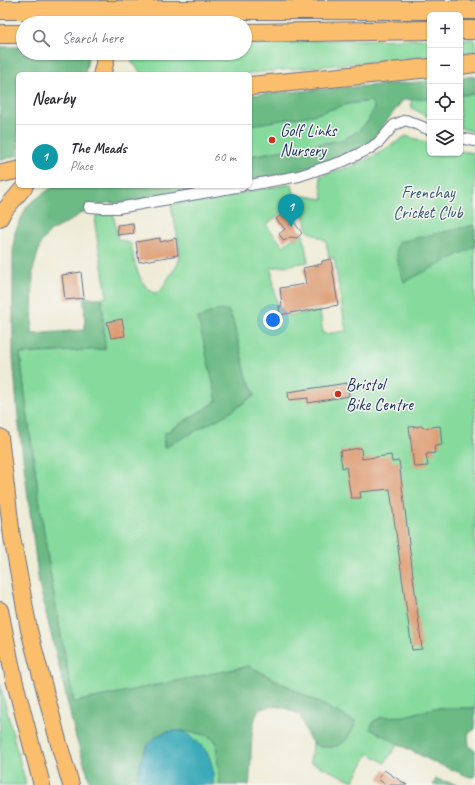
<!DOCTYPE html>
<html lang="en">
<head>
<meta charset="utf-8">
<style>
  :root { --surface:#fff; --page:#f2f2f3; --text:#2b2b33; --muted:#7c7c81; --line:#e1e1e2; --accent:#c8321e }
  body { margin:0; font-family:Caveat,sans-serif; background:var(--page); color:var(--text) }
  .controls { position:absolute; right:12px; top:12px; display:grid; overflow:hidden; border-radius:6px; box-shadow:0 1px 3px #0004 }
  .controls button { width:36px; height:36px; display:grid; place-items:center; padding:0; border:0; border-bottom:1px solid var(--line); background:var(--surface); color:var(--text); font:20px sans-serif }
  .you { position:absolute; left:273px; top:320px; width:14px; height:14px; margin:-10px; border:3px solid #fff; border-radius:50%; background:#1a73e8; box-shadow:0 0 0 6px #1a73e833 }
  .badge { display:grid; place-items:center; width:26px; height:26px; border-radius:50%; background:var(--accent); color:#fff; font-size:13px; font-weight:700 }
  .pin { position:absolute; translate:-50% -33px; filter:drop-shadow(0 1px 2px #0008) }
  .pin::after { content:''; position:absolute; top:21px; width:14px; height:12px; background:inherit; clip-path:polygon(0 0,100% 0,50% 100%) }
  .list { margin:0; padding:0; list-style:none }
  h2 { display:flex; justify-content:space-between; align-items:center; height:52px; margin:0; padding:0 16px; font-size:17px }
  h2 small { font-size:13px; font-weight:400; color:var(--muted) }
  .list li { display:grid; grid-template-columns:26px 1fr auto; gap:12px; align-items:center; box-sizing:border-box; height:64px; padding:0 16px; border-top:1px solid var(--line) }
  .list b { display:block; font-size:15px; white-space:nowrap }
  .list p { margin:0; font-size:13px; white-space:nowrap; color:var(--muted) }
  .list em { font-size:13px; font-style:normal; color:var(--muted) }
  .icon { flex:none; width:22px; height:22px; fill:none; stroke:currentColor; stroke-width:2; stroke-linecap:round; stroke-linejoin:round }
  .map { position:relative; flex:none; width:475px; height:785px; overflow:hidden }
  .search { position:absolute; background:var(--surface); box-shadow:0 1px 3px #0004; left:16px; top:16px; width:236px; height:44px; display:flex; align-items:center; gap:10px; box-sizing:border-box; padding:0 14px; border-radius:22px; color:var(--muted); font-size:15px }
  .panel { position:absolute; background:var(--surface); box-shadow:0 1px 3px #0004; left:16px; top:72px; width:236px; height:116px; border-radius:6px }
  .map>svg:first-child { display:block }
  .green { fill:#85da9c; stroke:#50847d; fill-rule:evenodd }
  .forest { fill:#6cba84; stroke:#447471 }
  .water { fill:#3aaab8; stroke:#2a6c8b }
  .building { fill:#db966a }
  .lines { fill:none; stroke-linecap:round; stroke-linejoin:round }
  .minor-casing { stroke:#657188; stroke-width:12 }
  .primary-casing { stroke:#657188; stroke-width:18 }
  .trunk-casing { stroke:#657188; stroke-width:19 }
  .motorway-casing { stroke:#657188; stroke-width:20 }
  .minor { stroke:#fff; stroke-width:10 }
  .primary { stroke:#fabe6d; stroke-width:16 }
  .trunk { stroke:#fabe6d; stroke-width:17 }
  .motorway { stroke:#fabe6d; stroke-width:18 }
  .motorway-bridge-casing { stroke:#657188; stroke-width:20; stroke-linecap:butt }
  .motorway-bridge { stroke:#fabe6d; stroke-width:18 }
  .poi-dot { fill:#c8321e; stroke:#f6f6f2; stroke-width:1.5 }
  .labels { text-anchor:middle; stroke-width:3; stroke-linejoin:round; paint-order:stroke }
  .poi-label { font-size:17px; fill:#1b2f5e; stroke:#f6f6f2; text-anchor:start }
  .park-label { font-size:17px; fill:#365a6e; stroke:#f6f6f2 }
</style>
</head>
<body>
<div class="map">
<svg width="475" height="785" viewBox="0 0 475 785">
  <rect width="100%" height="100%" fill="#f6f6f2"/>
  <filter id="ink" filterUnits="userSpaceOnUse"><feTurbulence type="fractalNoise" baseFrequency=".025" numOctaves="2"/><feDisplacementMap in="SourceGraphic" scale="8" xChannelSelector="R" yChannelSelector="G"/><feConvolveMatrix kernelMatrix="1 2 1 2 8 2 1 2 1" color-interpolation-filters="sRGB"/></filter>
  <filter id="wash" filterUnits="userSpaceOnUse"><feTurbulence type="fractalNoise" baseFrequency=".012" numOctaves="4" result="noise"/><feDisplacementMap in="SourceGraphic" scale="16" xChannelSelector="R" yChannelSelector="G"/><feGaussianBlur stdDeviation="0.9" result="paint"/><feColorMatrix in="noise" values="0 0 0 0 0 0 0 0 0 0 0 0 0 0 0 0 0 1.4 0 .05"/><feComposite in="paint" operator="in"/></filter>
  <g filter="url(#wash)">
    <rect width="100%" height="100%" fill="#eeebd6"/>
    <path class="green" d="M430,39v17l-188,18h-100l-10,-12v-9h113v-12z
      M460,39h15v13l-15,1z
      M475,94v38l-15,-4v-33z
      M430,98v20l-18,-10 -1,-9z
      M371,101l4,7 -7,13 -11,11 -15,8 -92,16v-31l83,-17 15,-4z
      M406,136l24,7v10h30v-2l15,2v555h-41l2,55 -38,-19 -13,19 -16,-10 -16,28 -43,-19 3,-19 7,4 23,-5 -94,-76 -175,37c-10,-48 -18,-96 -26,-144 -10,-68 -20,-136 -28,-205l85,-5 -3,-51 5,-2 -12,-71 1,-9 17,-3 5,26 13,5c3,16 7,42 24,49 8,-3 8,-7 12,-13 4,-7 9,-11 12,-19 3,-12 -6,-43 -8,-56l121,-21 3,14 -2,6 -27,21 17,21 10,-8 4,1 6,-5 5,28 -37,6 8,49 41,-6 3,23 23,-3 -12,-73h-5l-3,-17 -18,-10 -4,-18 -2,-16 4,-1 17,3 -3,-23 30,-9 24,-11zM232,318l15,59 8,18 -26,18 -65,35v-14l53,-33z
      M0,684l26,101h-26z
      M183,731l24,4 9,6 4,44h-7v-14z"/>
    <path class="forest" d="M0,47h23v6h66l-4,21h-67v81l-17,5 -1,-2z
      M475,76v18l-15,1v-17z
      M430,81v17l-27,2 -18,23 -9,16 -12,8 -35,14 -30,10 -49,9v-24l92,-16 15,-8 11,-11 6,-13 -3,-7 -23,3 -35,11 -63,10v-30z
      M54,186h167l-100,17h-15l-25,10 -8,6 -22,12 -10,11 -8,28 -1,64 53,-4 -1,-32h18l3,51 -85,5c8,69 18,137 28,205 8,48 16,96 26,143l175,-36 107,56c-3,7 -6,13 -11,19 -8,8 -26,9 -34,0 -4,-4 -8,-19 -11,-26 -16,-8 -23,-12 -42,-5 -10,23 -5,50 -9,75h-29l-4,-44 -9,-6 -24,-4 -16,1 -23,19 -9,34h-44l-15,-47 -37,-154 -21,-166 -5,-62v-104l2,-20 12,-26 14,-11z
      M475,225v21l-1,1 -70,35c-4,-12 -10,-27 -6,-40z
      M228,310l4,8 15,59 8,18 -26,18 -65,35v-14l53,-33 -19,-83 16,-7z
      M434,708h41v21l-7,5 1,12 6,4v27h-5l-34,-14 -66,-34 4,-8 7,-4 24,-1z
      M436,779l23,6h-26z"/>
    <path class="water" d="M183,731c23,16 31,24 30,54h-78c6,-21 7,-47 32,-53 5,-1 11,-1 16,-1z"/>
    <g id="blocks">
      <path class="building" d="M286,211l16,22 -5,5 -7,-1 -6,4 -5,-7 6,-5 -9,-10z
        M133,223l1,10 -16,2 -1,-10z
        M160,238v4l16,-4 2,17 -39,7 -3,-20z
        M331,259l7,46 -37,7v-1l-21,4 -1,-9h3l-2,-18 26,-4 -3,-16 19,-4v-3z
        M81,272l3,26 -19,2 -3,-25z
        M122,319l3,17 -14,2 -4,-16z
        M347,383l2,13 -41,7v-5l-19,2 -1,-8z
        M422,426l1,2 17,-2 2,19 -8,1 1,7 -9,1 2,12 -14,1 -5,-40z
        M361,448l1,11 29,-4 1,7 7,-1 23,188 -10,1 -22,-161 -30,3 1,6h-10l-5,-31 -4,1 -2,-17z
        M384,770l23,15h-21l-8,-6z"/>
    </g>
  </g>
  <g filter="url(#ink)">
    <use href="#blocks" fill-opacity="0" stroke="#657188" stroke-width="1"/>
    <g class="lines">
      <g class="minor-casing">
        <path id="minor" d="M460,138l15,3
          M250,185l49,-9 45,-15 25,-12 10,-7 15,-17 12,-5 24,10
          M89,207l15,1h14l124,-22"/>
      </g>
      <g class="primary-casing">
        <path id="primary" d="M0,218l3,-6 22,-26
          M0,437l12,100 17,93 30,114 12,41
          M0,610l14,69 28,106"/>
      </g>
      <g class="trunk-casing">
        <path id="trunk" d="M109,23v-23
          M102,74l5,-21
          M0,174l18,-4"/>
      </g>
      <g class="motorway-casing">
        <path id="motorway" d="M0,10h55
          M160,10h315
          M460,30h15
          M245,33l185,-3
          M0,34h23
          M460,65l15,-2
          M250,86l180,-18"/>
      </g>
      <use href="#minor" class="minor"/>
      <use href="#primary" class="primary"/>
      <use href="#trunk" class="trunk"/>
      <use href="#motorway" class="motorway"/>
      <g class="motorway-bridge-casing">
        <path id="motorway-bridge" d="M55,10h105"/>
      </g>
      <use href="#motorway-bridge" class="motorway-bridge"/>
    </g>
  </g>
  <g class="poi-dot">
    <circle cx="272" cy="140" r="4"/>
    <circle cx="338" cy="394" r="4"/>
  </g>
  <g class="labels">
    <g class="poi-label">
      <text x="280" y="136">Golf Links<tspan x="280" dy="20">Nursery</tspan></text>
      <text x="346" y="390">Bristol<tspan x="346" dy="20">Bike Centre</tspan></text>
    </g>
    <g class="park-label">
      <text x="428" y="198">Frenchay<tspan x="428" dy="20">Cricket Club</tspan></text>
    </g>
  </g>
</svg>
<div class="controls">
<button>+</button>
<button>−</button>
<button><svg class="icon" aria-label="locate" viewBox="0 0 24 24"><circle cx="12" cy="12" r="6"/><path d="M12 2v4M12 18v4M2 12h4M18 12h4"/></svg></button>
<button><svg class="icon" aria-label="layers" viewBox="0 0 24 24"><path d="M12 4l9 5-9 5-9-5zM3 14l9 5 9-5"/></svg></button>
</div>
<div class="you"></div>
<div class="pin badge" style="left:291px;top:227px;background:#0f9aa8">1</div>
<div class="search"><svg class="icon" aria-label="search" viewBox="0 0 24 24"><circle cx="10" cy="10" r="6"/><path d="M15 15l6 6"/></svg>Search here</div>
<section class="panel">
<h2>Nearby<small></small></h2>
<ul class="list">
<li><span class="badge" style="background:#0f9aa8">1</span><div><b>The Meads</b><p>Place</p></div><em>60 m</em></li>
</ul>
</section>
</div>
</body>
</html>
